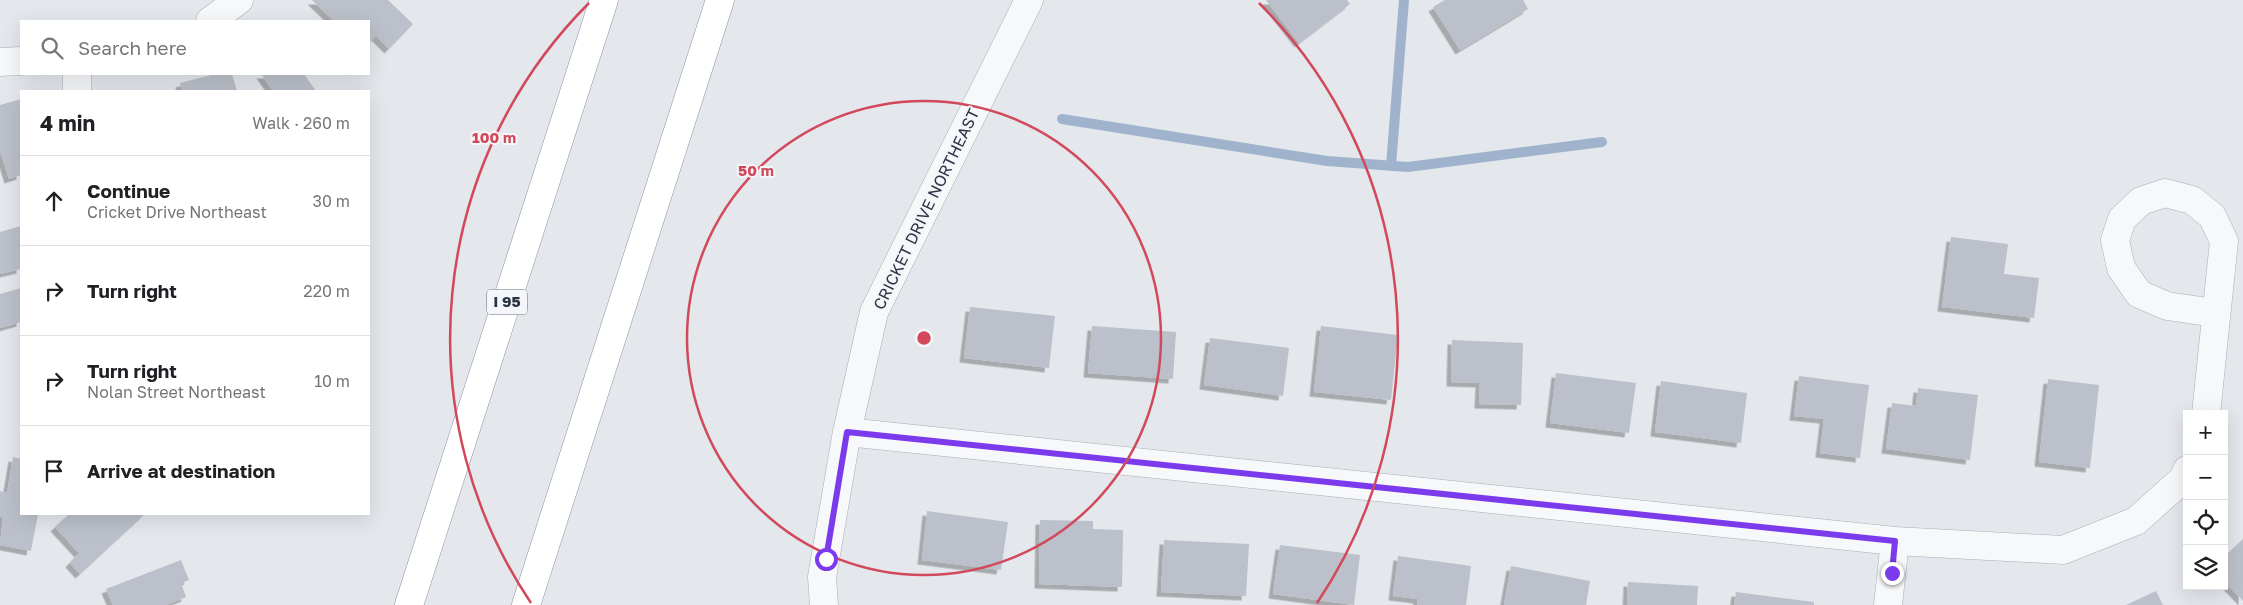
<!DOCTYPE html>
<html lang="en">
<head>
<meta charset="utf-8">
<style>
  :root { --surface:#fff; --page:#f2f2f2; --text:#202124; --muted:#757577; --line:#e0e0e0 }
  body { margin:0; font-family:"Golos Text",sans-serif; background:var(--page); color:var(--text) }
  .controls { position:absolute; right:15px; bottom:15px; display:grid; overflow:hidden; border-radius:0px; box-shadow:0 5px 20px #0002 }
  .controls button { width:45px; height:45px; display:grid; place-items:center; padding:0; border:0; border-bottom:1px solid var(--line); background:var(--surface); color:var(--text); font:25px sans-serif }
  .stop { position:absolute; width:15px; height:15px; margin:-11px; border:4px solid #7c3aed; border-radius:50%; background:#fff }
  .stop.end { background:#7c3aed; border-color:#fff; box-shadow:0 1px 5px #0008 }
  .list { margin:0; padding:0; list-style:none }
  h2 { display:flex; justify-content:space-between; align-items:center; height:65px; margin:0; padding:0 20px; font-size:21px }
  h2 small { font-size:16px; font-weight:400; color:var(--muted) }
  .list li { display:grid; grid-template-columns:32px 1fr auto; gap:15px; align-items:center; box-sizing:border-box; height:90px; padding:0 20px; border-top:1px solid var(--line) }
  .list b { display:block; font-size:19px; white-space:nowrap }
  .list p { margin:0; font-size:16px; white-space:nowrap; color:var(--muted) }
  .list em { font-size:16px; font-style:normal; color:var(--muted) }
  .icon { flex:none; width:28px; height:28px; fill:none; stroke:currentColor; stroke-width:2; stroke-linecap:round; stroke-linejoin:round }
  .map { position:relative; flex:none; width:2243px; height:605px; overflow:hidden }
  .search { position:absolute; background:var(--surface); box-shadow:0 5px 20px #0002; left:20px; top:20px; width:350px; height:55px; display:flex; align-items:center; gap:12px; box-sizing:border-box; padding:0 18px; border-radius:0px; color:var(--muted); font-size:19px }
  .panel { position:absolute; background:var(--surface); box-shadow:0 5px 20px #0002; left:20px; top:90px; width:350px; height:425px; border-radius:0px }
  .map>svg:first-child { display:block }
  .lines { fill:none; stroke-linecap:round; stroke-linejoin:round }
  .stream { stroke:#9fb4cc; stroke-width:10 }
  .building { fill:#bbc0ca; filter:url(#shadow) }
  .minor-casing { stroke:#a9aeb7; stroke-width:29 }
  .highway-casing { stroke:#8b94a3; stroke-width:29 }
  .minor { stroke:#f7f8fa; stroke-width:28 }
  .highway { stroke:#fff; stroke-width:28 }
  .route { stroke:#7c3aed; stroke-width:6 }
  .ring { fill:none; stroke:#d1495b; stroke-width:2.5 }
  .labels { text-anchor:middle; stroke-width:4; stroke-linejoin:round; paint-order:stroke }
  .shield { fill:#f4f6f9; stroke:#676e7b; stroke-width:1 }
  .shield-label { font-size:15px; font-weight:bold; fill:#2b3445 }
  .street-label { font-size:16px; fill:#2b3445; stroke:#f4f6f9 }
  .centre { fill:#d1495b; stroke:#f4f6f9; stroke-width:2.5 }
  .ring-label { font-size:15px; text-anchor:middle; font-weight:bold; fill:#d1495b; stroke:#f4f6f9; stroke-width:4; stroke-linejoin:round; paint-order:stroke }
</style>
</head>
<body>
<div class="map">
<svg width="2243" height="605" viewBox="0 0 2243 605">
  <defs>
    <filter id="shadow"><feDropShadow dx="-4.5" dy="4.5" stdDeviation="0" flood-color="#0004"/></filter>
  </defs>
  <rect width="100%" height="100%" fill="#e4e7ec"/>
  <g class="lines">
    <path class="stream" d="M1062,119l265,42 81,6 194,-25
      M1391,166l13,-166"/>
  </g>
  <path class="building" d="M312,0h76l25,24 -24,25 -13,-13 -7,7v-22h-35z
    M1266,0h81l3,4 -51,39z
    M1445,0h78l5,9 -68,41 -27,-43z
    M215,74h17l5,17h-55l-2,-8z
    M261,74h43l12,17h-43z
    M21,99v76l-12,4 -9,-29v-45z
    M21,226v43l-21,5v-42z
    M1951,237l57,7 -4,30 35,4 -5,40 -92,-11z
    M21,288v34l-21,6v-34z
    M970,307l85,9 -6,52 -85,-10z
    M1092,326l84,6 -3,47 -85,-6z
    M1321,326l77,9 -7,65 -77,-8z
    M1210,338l79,10 -6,48 -79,-11z
    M1452,340l71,3 -2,62 -42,-1 1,-21 -29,-1z
    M1556,373l80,10 -7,50 -79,-10z
    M1799,376l70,9 -9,73 -40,-5 4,-34 -30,-3z
    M2048,379l51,6 -9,83 -51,-6z
    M1661,381l86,12 -6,50 -86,-11z
    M1918,388l60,7 -8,65 -84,-11 6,-46 24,3z
    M13,457l8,2v55h17l-7,37 -31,-6 3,-28 -3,-1v-25l7,2z
    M927,511l81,11 -7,48 -79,-10z
    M69,514h76l-65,60 -10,-11 9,-10 -24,-26z
    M1040,520l53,1v8l30,1 -1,57 -83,-3z
    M2243,539v62l-19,-20v-24z
    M1164,540l85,4 -3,52 -85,-4z
    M1280,545l80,10 -6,50 -81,-11z
    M1398,556l73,10 -5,39h-49l1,-6 -25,-3z
    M181,560l8,20 -8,3 5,14 -20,8h-53l-7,-16z
    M1511,566l79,15 -4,24h-82z
    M1628,582l70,4 -1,19h-70z
    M2156,591l7,14h-37z
    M1736,592l78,10v3h-80z"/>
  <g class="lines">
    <g class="minor-casing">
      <path id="minor" d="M210,21l29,-21
        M0,62l21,-1
        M77,74v17
        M2206,414l18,-173 -12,-25 -20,-16 -27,-7 -24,8 -19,18 -7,21 6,28 18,26 28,12 48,7
        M847,432l1048,109 168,9 73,-29 48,-43 3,-8
        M824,605l-2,-28 25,-145 27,-120 155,-312
        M1888,605l7,-64"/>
    </g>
    <g class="highway-casing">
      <path id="highway" d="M409,605l195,-605
        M526,605l194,-605"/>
    </g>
    <use href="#minor" class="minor"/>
    <use href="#highway" class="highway"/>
  </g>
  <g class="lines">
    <path class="route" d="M826,559l21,-127 1048,109 -3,32"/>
  </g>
  <g class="ring">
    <circle cx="924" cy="338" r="237"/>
    <path d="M531 603A474 474 0 0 1 589 3M1259 3A474 474 0 0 1 1317 603"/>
  </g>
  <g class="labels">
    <rect class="shield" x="487" y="289.5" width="40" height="25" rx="4"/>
    <g class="shield-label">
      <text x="507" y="307">I 95</text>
    </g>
    <g class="street-label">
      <text transform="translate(926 209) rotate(-64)" y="6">CRICKET DRIVE NORTHEAST</text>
    </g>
  </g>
  <circle cx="924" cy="338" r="8" class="centre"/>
  <g class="ring-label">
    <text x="494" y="143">100 m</text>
    <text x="756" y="176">50 m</text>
  </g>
</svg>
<div class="controls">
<button>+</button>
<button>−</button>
<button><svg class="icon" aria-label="locate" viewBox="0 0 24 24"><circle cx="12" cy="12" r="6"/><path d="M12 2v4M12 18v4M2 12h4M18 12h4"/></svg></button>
<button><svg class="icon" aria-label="layers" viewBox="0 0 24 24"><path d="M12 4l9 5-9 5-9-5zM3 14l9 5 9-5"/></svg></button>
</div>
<div class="stop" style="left:826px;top:559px"></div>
<div class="stop end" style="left:1892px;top:573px"></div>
<div class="search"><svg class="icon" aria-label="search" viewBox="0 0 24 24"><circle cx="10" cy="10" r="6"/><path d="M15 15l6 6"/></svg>Search here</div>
<section class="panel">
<h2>4 min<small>Walk · 260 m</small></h2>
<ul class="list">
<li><svg class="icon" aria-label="ahead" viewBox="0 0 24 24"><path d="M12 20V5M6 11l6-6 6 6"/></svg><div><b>Continue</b><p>Cricket Drive Northeast</p></div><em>30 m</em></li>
<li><svg class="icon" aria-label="right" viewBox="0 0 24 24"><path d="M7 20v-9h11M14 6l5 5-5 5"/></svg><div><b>Turn right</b></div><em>220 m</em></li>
<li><svg class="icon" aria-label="right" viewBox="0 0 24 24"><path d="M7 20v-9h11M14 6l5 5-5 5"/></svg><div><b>Turn right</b><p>Nolan Street Northeast</p></div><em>10 m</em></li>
<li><svg class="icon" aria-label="arrive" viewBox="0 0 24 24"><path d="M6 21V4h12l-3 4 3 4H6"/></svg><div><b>Arrive at destination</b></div></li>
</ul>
</section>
</div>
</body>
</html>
